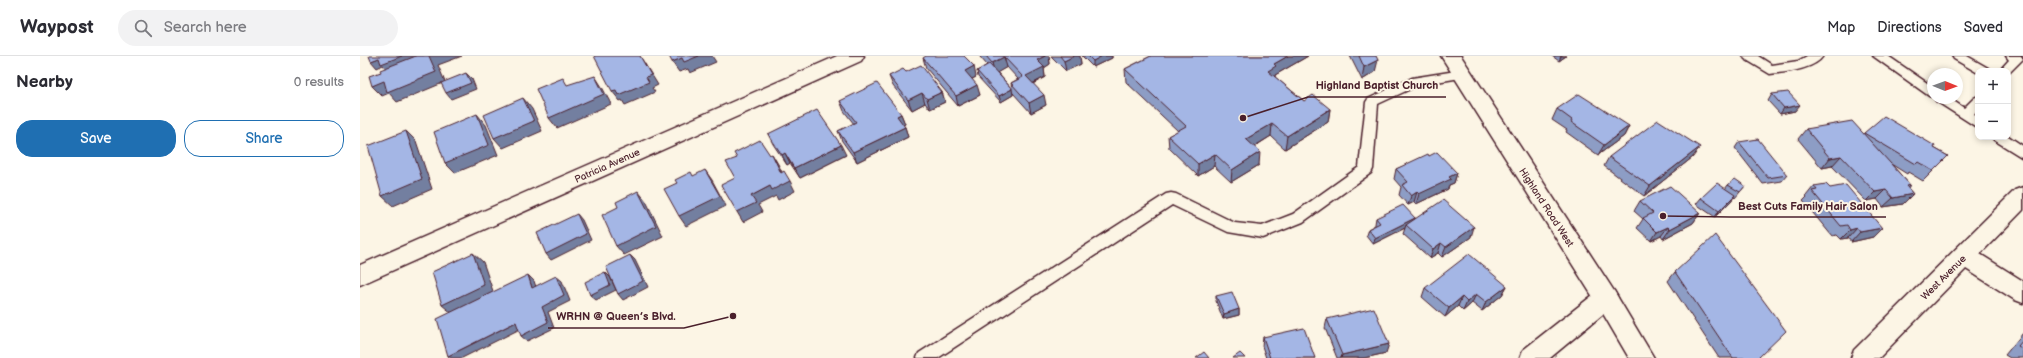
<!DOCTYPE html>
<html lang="en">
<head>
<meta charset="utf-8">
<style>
  :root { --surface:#fff; --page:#f2f2f3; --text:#2b2b33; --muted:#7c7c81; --line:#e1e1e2; --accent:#1f6fb2 }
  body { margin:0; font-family:"Balsamiq Sans",sans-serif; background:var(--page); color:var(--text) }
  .controls { position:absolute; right:12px; top:12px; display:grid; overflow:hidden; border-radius:8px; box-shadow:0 2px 6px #0003 }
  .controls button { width:36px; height:36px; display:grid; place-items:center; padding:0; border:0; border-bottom:1px solid var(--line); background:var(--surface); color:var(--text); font:20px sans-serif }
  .compass { position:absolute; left:1567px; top:12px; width:36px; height:36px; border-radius:50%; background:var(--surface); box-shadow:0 2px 6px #0003; rotate:91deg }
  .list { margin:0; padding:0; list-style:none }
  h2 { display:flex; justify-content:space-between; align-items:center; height:52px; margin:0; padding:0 16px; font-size:17px }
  h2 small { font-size:13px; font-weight:400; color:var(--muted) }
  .actions { display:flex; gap:8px; padding:12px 16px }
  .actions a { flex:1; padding:9px 0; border:1px solid var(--accent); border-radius:16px; text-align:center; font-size:14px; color:var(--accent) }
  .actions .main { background:var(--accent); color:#fff }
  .icon { flex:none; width:22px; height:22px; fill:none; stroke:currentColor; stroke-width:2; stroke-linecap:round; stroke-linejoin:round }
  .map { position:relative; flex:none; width:1663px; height:302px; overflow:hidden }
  header { display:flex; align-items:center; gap:24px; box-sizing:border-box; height:56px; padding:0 20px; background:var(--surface); border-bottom:1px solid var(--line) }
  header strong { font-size:19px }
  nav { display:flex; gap:22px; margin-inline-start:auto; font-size:14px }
  .search { width:280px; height:36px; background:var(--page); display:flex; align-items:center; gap:10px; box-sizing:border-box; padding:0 14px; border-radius:22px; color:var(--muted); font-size:15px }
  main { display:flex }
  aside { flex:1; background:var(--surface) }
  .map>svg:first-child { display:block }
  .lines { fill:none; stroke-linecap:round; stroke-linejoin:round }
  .service-casing { stroke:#4a1f2b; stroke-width:3 }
  .minor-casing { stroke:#4a1f2b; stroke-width:3 }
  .secondary-casing { stroke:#4a1f2b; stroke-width:3 }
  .service { fill:#fcf5e5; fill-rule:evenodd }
  .minor { fill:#fcf5e5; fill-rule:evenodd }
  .secondary { fill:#fcf5e5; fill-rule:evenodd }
  .wall { fill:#8d9dc5; stroke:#4a1f2b; fill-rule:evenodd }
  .shaded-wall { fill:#737fa0; stroke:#4a1f2b }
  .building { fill:#a4b6e5; stroke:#4a1f2b }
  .labels { text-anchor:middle; stroke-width:4; stroke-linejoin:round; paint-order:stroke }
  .street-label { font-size:10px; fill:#4a1f2b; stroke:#fcf5e5 }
  .leader { fill:none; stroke:#4a1f2b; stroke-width:1.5 }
  .callout-dot { fill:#4a1f2b; stroke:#fcf5e5; stroke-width:1.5 }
  .callout-label { font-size:11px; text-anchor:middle; font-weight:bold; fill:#4a1f2b; stroke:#fcf5e5; stroke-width:4; stroke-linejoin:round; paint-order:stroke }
</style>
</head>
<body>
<header>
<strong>Waypost</strong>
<div class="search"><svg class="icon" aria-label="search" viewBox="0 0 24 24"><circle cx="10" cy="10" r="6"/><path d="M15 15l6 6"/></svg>Search here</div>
<nav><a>Map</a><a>Directions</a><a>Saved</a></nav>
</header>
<main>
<aside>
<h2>Nearby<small>0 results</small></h2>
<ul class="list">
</ul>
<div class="actions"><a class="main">Save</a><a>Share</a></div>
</aside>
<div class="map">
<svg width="1663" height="302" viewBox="0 0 1663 302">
  <rect width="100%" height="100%" fill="#fcf5e5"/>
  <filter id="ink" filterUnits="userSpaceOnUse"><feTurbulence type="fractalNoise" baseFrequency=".025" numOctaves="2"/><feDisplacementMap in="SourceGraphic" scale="8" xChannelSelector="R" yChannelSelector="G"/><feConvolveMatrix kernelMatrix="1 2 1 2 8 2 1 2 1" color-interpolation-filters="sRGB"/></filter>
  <g filter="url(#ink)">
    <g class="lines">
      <g class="service-casing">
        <path id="service" d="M1383,0h15l14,9 26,-4 9,-5h16c-9,14 -38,16 -53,18l-25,-15z
          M1513,0h15l45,31v10l-4,-1z
          M1592,0h15l21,12 2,3h-12v2l-24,-14z
          M1646,0h15l2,3 -15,15v-3h-9l10,-11z
          M1102,14l4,1 2,3 -2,3 -47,8 -41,19 -5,65 -2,4 -68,49 -40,16 -35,-6 -56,-27 -234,153h-21l2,-5 247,-159 5,-1 5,1 59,29 27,3 31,-12 66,-47 7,-65 2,-3 44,-21z
          M1618,40v13l-4,5 4,3v11l-42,-27 -2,-3h15l15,10 10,-10z
          M1648,80l15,10v12l-29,-18 -2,-3z"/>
      </g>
      <g class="minor-casing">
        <path id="minor" d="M477,0h27l-3,5 -501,224v-20z
          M1663,131v23l-43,44 43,27v22l-8,-3 -49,-31 -87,89h-28l3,-8 161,-160z
          M1246,232l8,3 4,7 -4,7 -64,53h-30l3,-8 75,-59z"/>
      </g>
      <g class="secondary-casing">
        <path id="secondary" d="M1081,0h20l153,235 40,67h-25l-31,-53z"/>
      </g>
      <use href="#service" class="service"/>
      <use href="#minor" class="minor"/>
      <use href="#secondary" class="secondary"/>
    </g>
    <path class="wall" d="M620,0h69l1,8 -6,4 1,9 -12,7 13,21 -15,8 -18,-20v2l-12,7 -23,-25 -1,-6 10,-6 -7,-8zM647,11l11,12 -7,4 1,6 -15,-17z
      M691,0h29l1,8 -15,7z
      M722,0h30v2l-19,9z
      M791,0h157l-33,19v2l29,24 26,8 -2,13 -43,27 -14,-13 -17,11 5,18 -28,17 -17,-16 -16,10 -29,-28 -1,-12 10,-5 -52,-49 -1,-13z
      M990,0h26l-1,16 -13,8z
      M1192,0h14l-7,5z
      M563,2l53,19 -4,2 8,16 -22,11 -32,-38z
      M546,16l36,20 3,10 -15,7 -5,-6 -13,7 -19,-24 -4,-10z
      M1412,38l23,17 -15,3 -12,-13z
      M480,45l61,13 4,10 -2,1 2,2 3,10 -51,25 -15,-21 -4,-10 16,-7 -10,-13z
      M1197,53l72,17 -5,10 -26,19 -32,-23 1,-2 -15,-10z
      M1446,73l57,5 1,-1 70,15 14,8 -25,25 -15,-9 -1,2 -16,-10 19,21 -2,3 5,6 -10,10 -20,3 -6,-8 -11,2 -34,-35 -10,2 -24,-29z
      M408,78l78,21 -46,23 -10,-15 -3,2 -14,-21z
      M1379,86l48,33 -5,6 -19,3 -28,-36z
      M1069,100l28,17 -3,10 -5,2 -1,4 -32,15 -2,-2 -6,3 -9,-10 2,-8 -7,-8 2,-10z
      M1249,101h84l-49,39 -40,-30z
      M1368,129l17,1 -10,12 -1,-1 -3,4 -16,16 -19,-13 5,-6 24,-9z
      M1454,130l16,2 52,40 -9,9 -22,5 -3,-4 -7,1 -4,-4 -5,1 -29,-35 4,-4 -1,-1z
      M1280,145l60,12 -7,10 -30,16 -2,-3 -10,5 -14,-13 6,-9 -9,-8z
      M1016,162h39l56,19 -29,20 -4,-4 -8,5 -27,-24 2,-6 -32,16 -7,-9 2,-6 7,-4v-1z
      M1315,216l83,86h-39l-51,-77z
      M1147,230l-5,9 -20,16 -10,-8 -9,8 -5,-5 -13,11 -23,-20 3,-9z
      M856,240l23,13v6l-16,4 -7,-18z
      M967,263l59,34 -22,5h-27l-12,-30z
      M1663,277v25h-13l-5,-3z
      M903,281l52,21h-49l-4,-12z"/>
    <path class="shaded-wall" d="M42,0h22l-37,14 -4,-5 -6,3 -6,-7 8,-3z
      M69,0h33l-24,9 7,17 -48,20 -8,-9 -7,3 -10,-10z
      M280,0l18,29 -6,3 3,4 -30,13 -3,-5 -2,1 -8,-10 34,-14z
      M339,0h13l4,6 -26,11 -2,-4 -9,3 -7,-10 10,-4z
      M685,0h4l1,8 -6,4 1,9 -17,9 -2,-10 11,-16z
      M714,0h6l1,8 -15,7 -2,-10z
      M742,0h10v2l-19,9v-6z
      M928,0h20l-33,19v4l-7,-8 6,-7z
      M1201,0h5l-7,5z
      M644,1l3,10 -12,7 -3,-11z
      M1018,4l-3,12 -13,8 2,-13z
      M614,10l2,11 -8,4 -3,-10z
      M106,17l6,6 4,10 -25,10 -5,-6z
      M235,20l7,11 9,17 -54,24 -8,-10z
      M617,29l3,10 -22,11 -2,-10z
      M652,33l1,6 -12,7 -2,-6z
      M582,36l3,10 -15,7 -3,-10z
      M562,37l3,10 -13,7 -4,-10z
      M684,39l2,10 -15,8 -2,-10z
      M163,42l9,11 10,22 -39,17 -9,-10z
      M1440,49l-5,6 -15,3 4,-6z
      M970,53l-2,13 -43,27 2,-13z
      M117,58l9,11 12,30 -43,18 -10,-10z
      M541,58l4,10 -5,2 -3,-10z
      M912,68l-1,12 -26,16 1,-13z
      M1269,70l-5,10 -26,19 6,-10z
      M545,71l3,10 -51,25 -4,-10z
      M46,75l10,10 16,48 -39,17 -11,-10z
      M481,89l5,10 -46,23 -6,-10z
      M1340,91l-7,10 -49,39 6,-10z
      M900,96l-1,13 -28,17 1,-12z
      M425,97l5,10 -3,2 -5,-10z
      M412,98l6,10 9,18 -6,-9z
      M855,98l-1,12 -16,10v-12z
      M1481,100l-9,10 -10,2 8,-10z
      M345,114l7,10 14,26 -40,20 -7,-10z
      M1097,117l-3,10 -5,2 -1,4 -32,15 3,-10 30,-17z
      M430,125l5,10 -17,9 -2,-4 -18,9 4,7 -19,10 -6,-10 14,-16 19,-10z
      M1526,134l-9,9 -11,2 9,-9z
      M278,135l8,10 17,35 -39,19 -8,-9z
      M1057,136l-3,10 -6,3 3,-9z
      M1553,138l-10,10 -20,3 10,-9z
      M1375,139l-4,6 -16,16 4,-6z
      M1340,157l-7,10 -30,16 7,-10z
      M217,158l5,6 9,20 -40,20 -5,-6z
      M1055,162l-2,6 -7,1 -1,3 -32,16 2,-6z
      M1114,171l-3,10 -29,20 4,-10z
      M1308,171l-7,9 -10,5 6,-9z
      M1497,172l-9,10 -7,1 9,-9z
      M1522,172l-9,9 -22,5 9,-10z
      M1081,187l-3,10 -8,5 3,-9z
      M113,197l10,9 11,32 -41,20 -11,-9z
      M270,199l5,5 13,27 -25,13 -5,-6z
      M245,216l5,5 6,13 -20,10 -6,-5z
      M168,219l6,6 4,12 -6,-5z
      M196,220l6,5 8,20 -22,11 6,16 -27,13 -6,-5 21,-29z
      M1147,230l-5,9 -20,16 4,-9z
      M1116,238l-4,9 -9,8 4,-9z
      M1102,241l-4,9 -13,11 4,-9z
      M879,253v6l-16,4 1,-5z
      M156,266l6,6 -60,30h-12l-2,-2z
      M1029,288l-3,9 -22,5h-23l1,-3z"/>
    <path class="building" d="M9,0h33l-21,8 -2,-6 -8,3z
      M56,0h13l7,16 -49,20 -3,-11 -12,5 -3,-10 12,-4 -1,-2z
      M234,0h46l11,19 -5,2 3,5 -31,13 -2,-5 -4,1z
      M309,0h30l-15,6 -2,-4 -10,4z
      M566,0h38l10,10 -9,5 12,14 -21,11 -33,-38z
      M626,0h59l-8,4 7,7 -18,9 18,19 -15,8 -18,-20 12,-6 -19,-20 -12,6z
      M700,0h14l-10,5z
      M728,0h14l-9,5z
      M791,0h137l-14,8 2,2 -8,5 36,30 9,-6 17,14 -43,27 -15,-12 -26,15 14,13 -28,18 -17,-16 -17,10 -30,-28 18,-10 -61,-57z
      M999,0h17l2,4 -14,7z
      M629,8l23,25 -13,7 -22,-25z
      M561,9l21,27 -15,7 -5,-6 -14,7 -19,-24 14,-7 3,3z
      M106,17l5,10 -25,10 -5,-10z
      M235,20l9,18 -55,24 -13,-29 27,-11 4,7z
      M517,27l24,31 -4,2 8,11 -52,25 -15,-21 18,-9 -16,-21z
      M1428,36l12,13 -16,3 -12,-14z
      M1219,38l50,32 -25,19 -33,-23 1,-2 -15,-11z
      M163,42l11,23 -40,17 -10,-23z
      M457,54l24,35 -47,23 -9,-15 -3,2 -14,-21z
      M117,58l12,31 -44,18 -11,-31z
      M1524,60l51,30 -1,2 14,8 -15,15 -15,-9 -2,2 -52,-31z
      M1298,64l42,27 -50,39 -41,-29z
      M1492,65l58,64 -4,1 7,8 -20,4 -7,-8 -11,2 -34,-36 -11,2 -24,-29z
      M46,75l16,48 -40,17 -14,-50z
      M1398,83l29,36 -19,3 -29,-36z
      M400,84l10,15 2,-1 9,19 3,-2 6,10 -18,9 -2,-4 -19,10 5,7 -19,9 -16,-27 14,-7 -9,-16 11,-4 -3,-5z
      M1077,96l20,21 -8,4 2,2 -32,15 -2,-2 -6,4 -9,-11 6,-3 -12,-13 32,-15 1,2z
      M345,114l15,26 -41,20 -15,-27 13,-6 -2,-3 16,-8 2,4z
      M1375,123l10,7 -5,6 -12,-7z
      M1357,127l18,12 -16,16 -18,-13z
      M1466,128l4,4 16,-3 36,43 -22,4 -3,-4 -7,2 -3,-5 -6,1 -29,-35 5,-1 -3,-4z
      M1310,130l30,27 -30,16 -2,-2 -11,5 -14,-14 10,-5 -13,-12z
      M278,135l18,35 -40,20 -14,-31 16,-8 -2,-5z
      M1083,144l31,27 -28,20 -5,-4 -8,6 -27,-24z
      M1043,149l12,13 -40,20 -7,-9 12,-6 -4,-5z
      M217,158l9,20 -40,20 -9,-21z
      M1355,179l71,96 -28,27h-25l-58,-86z
      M113,197l11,32 -42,20 -10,-33z
      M1109,198l38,32 -21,16 -10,-8 -9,8 -5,-5 -13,11 -24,-20z
      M270,199l13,26 -25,13 -12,-27z
      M245,216l5,13 -20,10 -5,-13z
      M168,219l4,13 24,-12 8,19 -22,12 6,15 -27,14 -5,-14 -68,34 -11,-37z
      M872,236l7,17 -15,5 -8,-18z
      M1014,252l15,36 -47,11 -15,-36z
      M944,272l11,30h-45l-7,-21z
      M1663,284v9l-5,-3z
      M844,296l5,6h-13z
      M880,297l5,5h-12z"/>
  </g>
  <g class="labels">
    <g class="street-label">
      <text transform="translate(247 109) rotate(-24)" y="4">Patricia Avenue</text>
      <text transform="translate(1187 151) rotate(57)" y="4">Highland Road West</text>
      <text transform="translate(1583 221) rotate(-45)" y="4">West Avenue</text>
    </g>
  </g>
  <path class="leader" d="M883 62L948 41H1086M1303 160L1370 161H1526M373 260L324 272H188"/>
  <g class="callout-dot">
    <circle cx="883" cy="62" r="4"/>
    <circle cx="1303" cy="160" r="4"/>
    <circle cx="373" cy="260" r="4"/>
  </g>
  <g class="callout-label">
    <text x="1017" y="33">Highland Baptist Church</text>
    <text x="1448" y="154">Best Cuts Family Hair Salon</text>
    <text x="256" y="264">WRHN @ Queen’s Blvd.</text>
  </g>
</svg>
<div class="controls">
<button>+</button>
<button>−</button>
</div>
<svg class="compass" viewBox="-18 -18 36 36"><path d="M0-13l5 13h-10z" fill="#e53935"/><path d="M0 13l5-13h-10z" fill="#7c7c81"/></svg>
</div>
</main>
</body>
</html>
